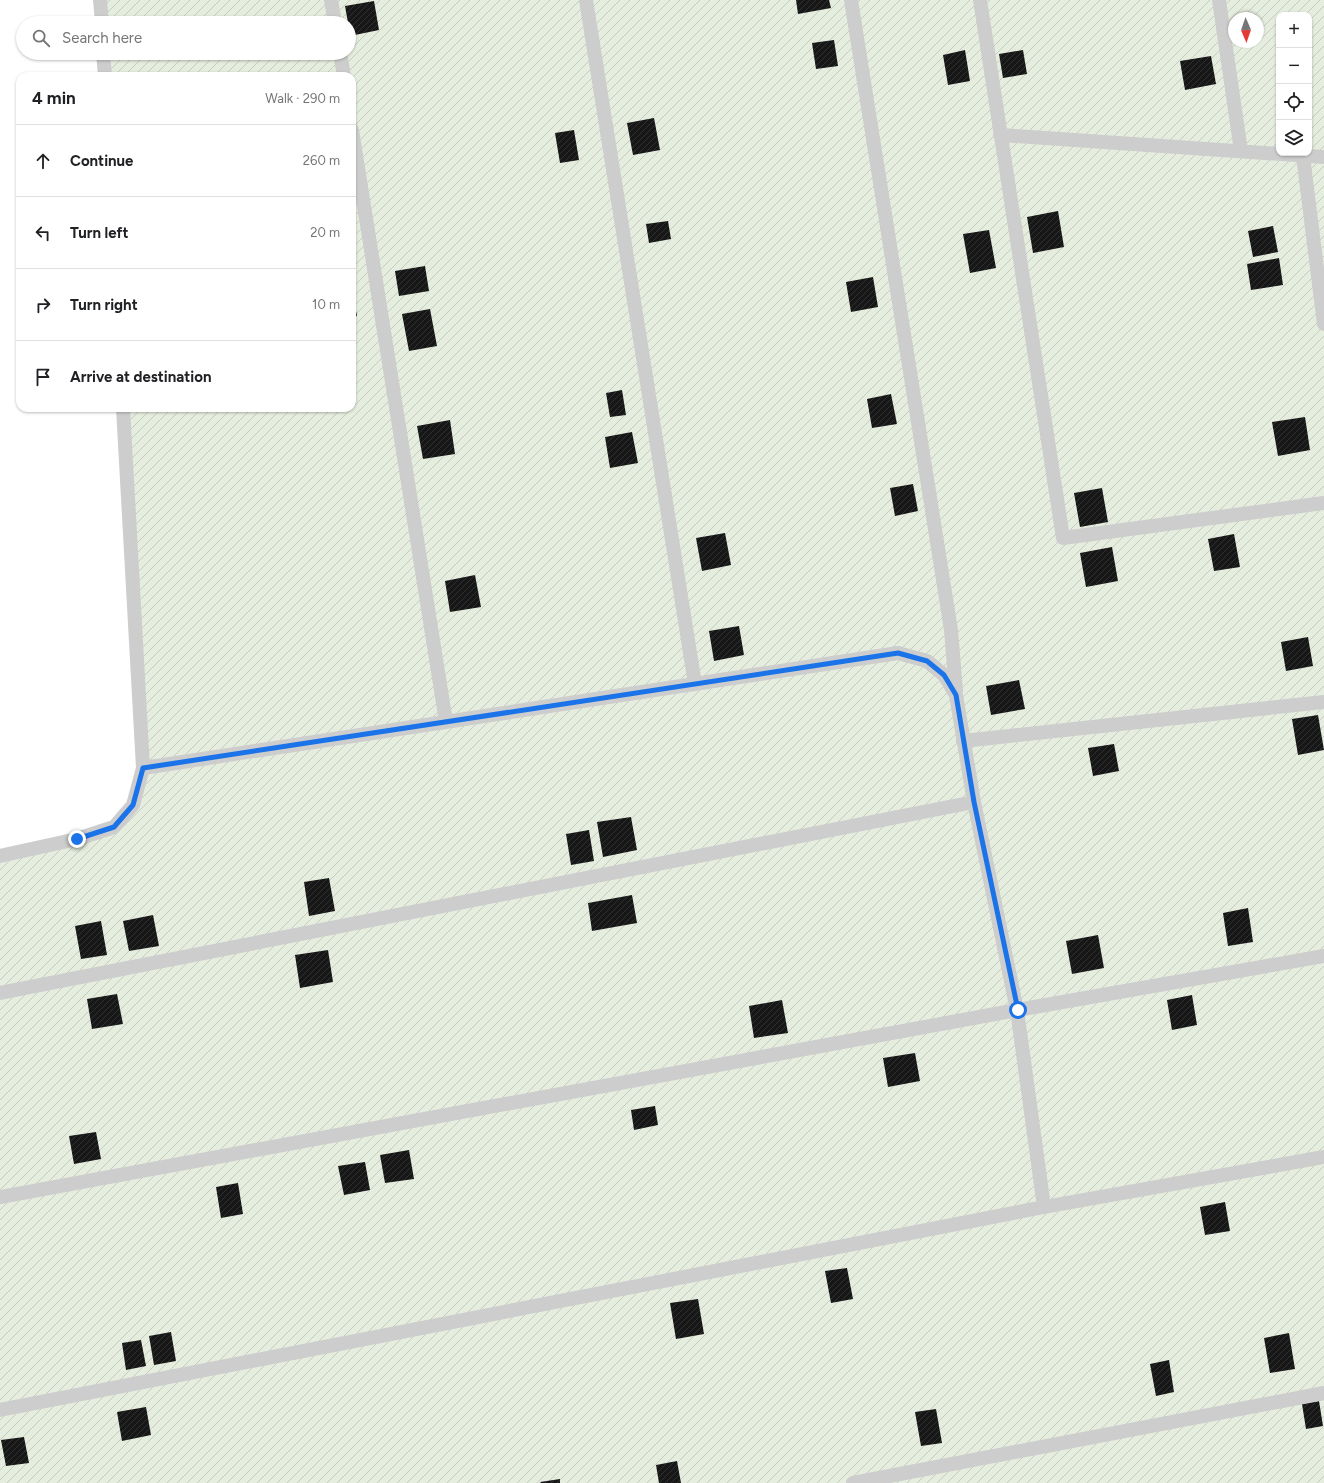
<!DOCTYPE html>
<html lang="en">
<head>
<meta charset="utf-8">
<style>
  :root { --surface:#fff; --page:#f2f2f2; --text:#202124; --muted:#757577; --line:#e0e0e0 }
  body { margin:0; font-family:Figtree,sans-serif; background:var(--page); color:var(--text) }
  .controls { position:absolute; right:12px; top:12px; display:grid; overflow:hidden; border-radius:8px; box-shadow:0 1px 3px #0004 }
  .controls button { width:36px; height:36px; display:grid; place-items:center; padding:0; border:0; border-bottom:1px solid var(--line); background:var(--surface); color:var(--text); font:20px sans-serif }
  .compass { position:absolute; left:1228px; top:12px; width:36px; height:36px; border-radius:50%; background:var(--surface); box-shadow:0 1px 3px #0004; rotate:178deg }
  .stop { position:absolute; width:12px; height:12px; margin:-9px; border:3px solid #1a73e8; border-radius:50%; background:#fff }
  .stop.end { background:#1a73e8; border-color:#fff; box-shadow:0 1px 4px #0008 }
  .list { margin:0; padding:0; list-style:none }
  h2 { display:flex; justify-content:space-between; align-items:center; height:52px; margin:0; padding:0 16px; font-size:17px }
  h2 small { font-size:13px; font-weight:400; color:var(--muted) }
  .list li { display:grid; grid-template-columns:26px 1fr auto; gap:12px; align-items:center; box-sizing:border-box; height:72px; padding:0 16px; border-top:1px solid var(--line) }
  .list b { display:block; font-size:15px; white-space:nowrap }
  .list em { font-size:13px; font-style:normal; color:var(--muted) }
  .icon { flex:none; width:22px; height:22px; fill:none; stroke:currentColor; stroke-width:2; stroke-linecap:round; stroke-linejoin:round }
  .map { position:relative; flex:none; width:1324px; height:1483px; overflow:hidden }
  .search { position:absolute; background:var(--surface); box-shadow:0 1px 3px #0004; left:16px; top:16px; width:340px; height:44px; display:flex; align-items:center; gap:10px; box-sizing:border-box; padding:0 14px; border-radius:22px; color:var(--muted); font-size:15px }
  .panel { position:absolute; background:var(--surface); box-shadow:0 1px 3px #0004; left:16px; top:72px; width:340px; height:340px; border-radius:12px }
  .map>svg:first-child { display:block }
  .garden { fill:url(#garden-furrows); fill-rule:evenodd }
  .building { fill:url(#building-hatch) }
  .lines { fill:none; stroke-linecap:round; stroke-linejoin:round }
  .service { stroke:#cdcdcd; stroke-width:14 }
  .route { stroke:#1a73e8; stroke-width:5 }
</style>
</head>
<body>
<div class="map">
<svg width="1324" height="1483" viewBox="0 0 1324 1483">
  <defs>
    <pattern id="garden-furrows" width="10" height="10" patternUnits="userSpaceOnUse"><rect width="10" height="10" fill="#e5edde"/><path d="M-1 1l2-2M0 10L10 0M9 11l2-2" fill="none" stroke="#c5ccbf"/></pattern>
    <pattern id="building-hatch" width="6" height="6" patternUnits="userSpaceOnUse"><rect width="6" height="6" fill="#171717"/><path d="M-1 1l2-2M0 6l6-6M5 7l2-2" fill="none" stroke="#303030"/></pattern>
  </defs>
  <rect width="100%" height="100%" fill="#fff"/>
  <path class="garden" d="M100,0h1224v1483h-1324v-627l114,-29 19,-22 10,-37 -20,-360h229v-332h-247l-2,-23h246v-30h-247zM1279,15h30v138h-30zM1234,18h24v24h-24z"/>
  <path class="building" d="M796,0h33l2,8 -33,6z
    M374,1l5,29 -29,6 -1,-13h-1l-3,-17z
    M834,40l4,26 -22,3 -4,-26z
    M965,50l5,31 -22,4 -5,-30z
    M1023,50l4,24 -24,4 -4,-24z
    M1211,56l5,28 -31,6 -5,-29z
    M654,118l6,32 -27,5 -6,-32z
    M574,130l5,30 -19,3 -5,-30z
    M1058,211l6,36 -31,6 -6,-36z
    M668,221l3,18 -22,4 -3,-19z
    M1273,226l5,26 -25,5 -5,-26z
    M989,230l7,38 -26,5 -7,-39z
    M1279,258l4,27 -32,5 -4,-26z
    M425,266l4,25 -30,5 -4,-25z
    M873,277l5,30 -27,5 -5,-30z
    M352,291l5,25 -5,1z
    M430,309l7,37 -28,5 -7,-37z
    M622,390l4,25 -16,2 -4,-24z
    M891,394l6,30 -25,4 -5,-29z
    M1305,417l5,33 -32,6 -6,-34z
    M450,420l5,34 -32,5 -6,-33z
    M632,432l6,31 -28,5 -5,-31z
    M913,484l5,27 -23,5 -5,-28z
    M1102,488l6,34 -28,5 -6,-34z
    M725,533l6,32 -29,6 -6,-33z
    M1234,534l6,33 -26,4 -6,-32z
    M1112,547l6,34 -32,6 -6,-34z
    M475,575l6,32 -31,5 -5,-31z
    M739,626l5,29 -30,6 -5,-30z
    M1308,637l5,29 -27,5 -5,-29z
    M1019,680l6,29 -34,6 -5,-29z
    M1318,715l6,35 -26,5 -6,-36z
    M1114,744l5,27 -26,5 -5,-28z
    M631,817l6,33 -34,7 -6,-35z
    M589,830l5,31 -23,4 -5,-31z
    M329,878l6,33 -26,5 -5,-34z
    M632,895l5,28 -45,8 -4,-28z
    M1248,908l5,34 -25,4 -5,-33z
    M153,915l6,31 -30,5 -6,-30z
    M101,921l6,34 -26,4 -6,-33z
    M1098,935l6,33 -32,6 -6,-33z
    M328,950l5,32 -33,6 -5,-33z
    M117,994l6,30 -31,5 -5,-30z
    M1192,995l5,30 -25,5 -5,-30z
    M782,1000l6,33 -34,5 -5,-32z
    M915,1053l5,28 -32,6 -5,-29z
    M655,1106l3,19 -24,5 -3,-20z
    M96,1132l5,27 -27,5 -5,-28z
    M409,1150l5,29 -29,4 -5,-28z
    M365,1162l5,28 -26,5 -6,-29z
    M238,1183l5,31 -22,4 -5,-31z
    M1225,1202l5,29 -25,4 -5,-28z
    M847,1268l6,31 -22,4 -6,-32z
    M698,1299l6,35 -28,5 -6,-36z
    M171,1332l5,29 -22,4 -5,-29z
    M1289,1333l6,36 -25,4 -6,-35z
    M141,1340l5,26 -20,4 -4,-27z
    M1169,1360l5,32 -18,4 -6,-32z
    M1319,1401l4,25 -17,3 -4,-25z
    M146,1407l5,28 -29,6 -5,-29z
    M936,1409l6,34 -21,3 -6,-34z
    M24,1437l5,26 -23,3 -5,-26z
    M677,1461l4,22h-22l-3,-18z
    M560,1479v4h-19l-1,-1z"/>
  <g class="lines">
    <path class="service" d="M100,0l2,23
      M331,0l4,23
      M586,0l109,684
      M851,0l100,630 5,61
      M980,0l83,538 261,-35
      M1219,0l22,151
      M103,53l2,23
      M340,53l4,23
      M352,130l94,592
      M1000,135l324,22
      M1303,156l21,168
      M963,741l361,-39
      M143,768l755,-115 29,8 17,14 12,20 18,107 43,208 27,197
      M0,856l77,-17 37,-12 19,-22 10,-37 -20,-360
      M0,993l974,-191
      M0,1197l1017,-187 307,-54
      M0,1410l1044,-203 280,-50
      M853,1483l471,-90"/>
  </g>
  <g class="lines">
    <path class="route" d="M77,839l37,-12 19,-22 10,-37 755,-115 29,8 17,14 12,20 18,107 44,208"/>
  </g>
</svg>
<div class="controls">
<button>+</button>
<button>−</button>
<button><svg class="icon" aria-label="locate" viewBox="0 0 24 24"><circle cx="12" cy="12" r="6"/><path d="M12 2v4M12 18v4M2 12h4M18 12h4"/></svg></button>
<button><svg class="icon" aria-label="layers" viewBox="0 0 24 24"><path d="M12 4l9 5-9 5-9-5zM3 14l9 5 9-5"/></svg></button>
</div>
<svg class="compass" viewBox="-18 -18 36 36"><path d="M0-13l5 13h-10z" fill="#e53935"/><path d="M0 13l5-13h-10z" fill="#757577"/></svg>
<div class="stop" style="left:1018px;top:1010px"></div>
<div class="stop end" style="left:77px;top:839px"></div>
<div class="search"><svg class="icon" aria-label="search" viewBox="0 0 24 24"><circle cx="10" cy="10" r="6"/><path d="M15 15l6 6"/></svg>Search here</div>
<section class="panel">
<h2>4 min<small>Walk · 290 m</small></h2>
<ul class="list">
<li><svg class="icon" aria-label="ahead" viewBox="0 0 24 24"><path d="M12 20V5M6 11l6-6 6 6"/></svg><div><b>Continue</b></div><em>260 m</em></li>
<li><svg class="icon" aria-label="left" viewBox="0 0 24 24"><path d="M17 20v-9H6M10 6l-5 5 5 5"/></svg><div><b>Turn left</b></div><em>20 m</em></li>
<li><svg class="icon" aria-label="right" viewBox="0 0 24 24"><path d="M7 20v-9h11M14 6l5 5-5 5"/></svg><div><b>Turn right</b></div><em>10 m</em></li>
<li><svg class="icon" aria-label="arrive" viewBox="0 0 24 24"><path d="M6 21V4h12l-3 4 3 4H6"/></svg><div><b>Arrive at destination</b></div></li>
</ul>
</section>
</div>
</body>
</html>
